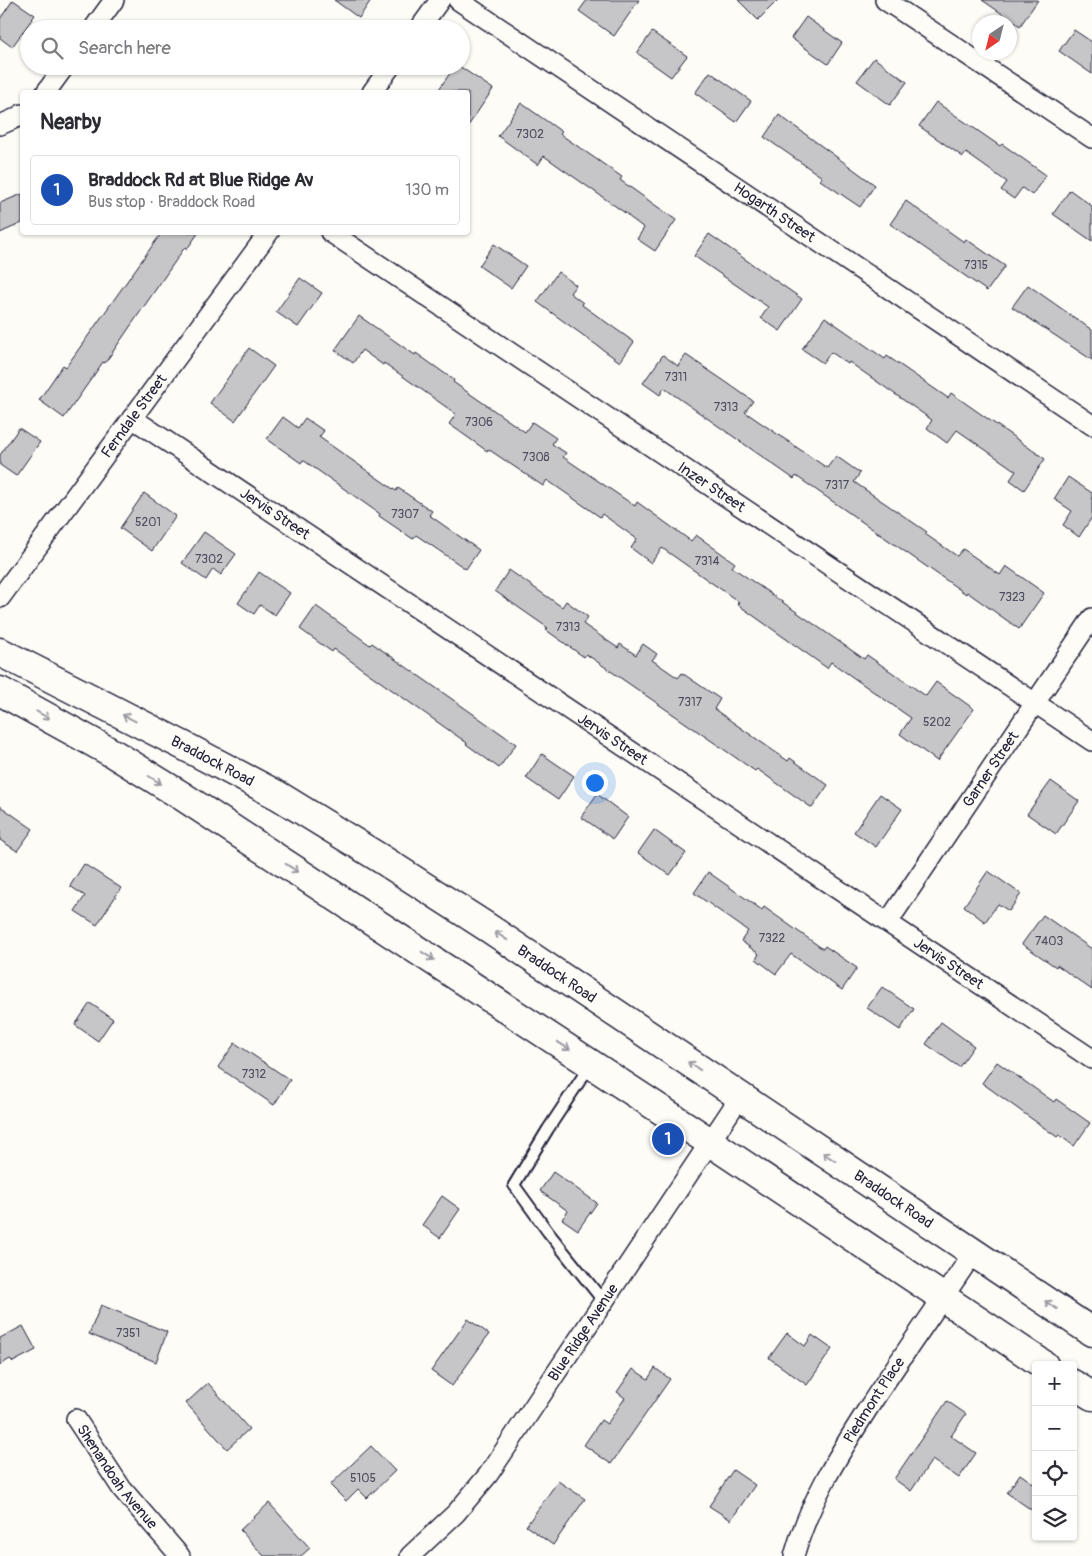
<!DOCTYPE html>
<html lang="en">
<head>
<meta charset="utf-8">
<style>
  :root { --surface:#fff; --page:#f2f2f3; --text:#2b2b33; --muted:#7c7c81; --line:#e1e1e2; --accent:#d1495b }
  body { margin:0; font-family:Pangolin,sans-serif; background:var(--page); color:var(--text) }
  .controls { position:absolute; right:15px; bottom:15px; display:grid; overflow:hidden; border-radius:5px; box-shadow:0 1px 4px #0004 }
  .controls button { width:45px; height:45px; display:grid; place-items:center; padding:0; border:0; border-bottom:1px solid var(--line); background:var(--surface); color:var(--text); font:25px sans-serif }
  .compass { position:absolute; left:972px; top:15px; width:45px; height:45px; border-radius:50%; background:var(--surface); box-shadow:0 1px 4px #0004; rotate:215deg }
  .you { position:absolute; left:594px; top:782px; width:18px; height:18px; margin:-12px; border:4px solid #fff; border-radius:50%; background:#1a73e8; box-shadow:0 0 0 8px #1a73e833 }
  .badge { display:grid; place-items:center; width:32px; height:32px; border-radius:50%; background:var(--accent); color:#fff; font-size:16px; font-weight:700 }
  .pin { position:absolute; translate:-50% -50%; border:2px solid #fff; box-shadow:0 1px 5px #0006 }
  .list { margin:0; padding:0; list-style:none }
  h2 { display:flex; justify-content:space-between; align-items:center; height:65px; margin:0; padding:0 20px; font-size:21px }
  h2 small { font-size:16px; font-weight:400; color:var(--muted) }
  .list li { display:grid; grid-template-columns:32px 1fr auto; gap:15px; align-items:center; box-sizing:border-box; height:70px; margin:0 10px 10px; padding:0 10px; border:1px solid var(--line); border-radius:5px }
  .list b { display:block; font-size:19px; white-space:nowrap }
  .list p { margin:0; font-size:16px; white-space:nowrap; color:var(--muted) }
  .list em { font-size:16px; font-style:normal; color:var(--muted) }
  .icon { flex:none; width:28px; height:28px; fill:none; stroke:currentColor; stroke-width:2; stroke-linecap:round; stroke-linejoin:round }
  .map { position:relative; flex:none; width:1092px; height:1556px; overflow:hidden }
  .search { position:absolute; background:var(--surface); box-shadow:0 1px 4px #0004; left:20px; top:20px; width:450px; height:55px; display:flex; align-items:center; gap:12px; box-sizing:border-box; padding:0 18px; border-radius:28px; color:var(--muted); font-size:19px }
  .panel { position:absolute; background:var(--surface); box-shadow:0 1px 4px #0004; left:20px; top:90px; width:450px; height:145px; border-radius:5px }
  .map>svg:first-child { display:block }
  .building { fill:#c6c6c8; stroke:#22223b }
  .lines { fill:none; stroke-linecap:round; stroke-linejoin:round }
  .lane-casing { stroke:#22223b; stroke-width:14 }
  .street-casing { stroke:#22223b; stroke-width:22 }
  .primary-casing { stroke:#22223b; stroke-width:31 }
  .lane { stroke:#fdfcf7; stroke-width:10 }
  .street { stroke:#fdfcf7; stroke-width:19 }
  .primary { stroke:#fdfcf7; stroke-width:28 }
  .oneway { stroke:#9a9aa2 }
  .labels { text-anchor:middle; stroke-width:4.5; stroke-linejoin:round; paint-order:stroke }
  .number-label { font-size:12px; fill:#4b4b5e }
  .street-label { font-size:15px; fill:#22223b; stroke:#fdfcf7 }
</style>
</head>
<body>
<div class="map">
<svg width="1092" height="1556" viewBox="0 0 1092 1556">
  <rect width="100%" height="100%" fill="#fdfcf7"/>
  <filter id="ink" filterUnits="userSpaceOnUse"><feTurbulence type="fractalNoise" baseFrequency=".02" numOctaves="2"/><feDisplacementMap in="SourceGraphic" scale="10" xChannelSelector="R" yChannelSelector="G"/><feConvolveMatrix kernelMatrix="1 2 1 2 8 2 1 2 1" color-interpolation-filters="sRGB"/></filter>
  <g filter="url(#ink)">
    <path class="building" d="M13,0l22,15 -23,32 -12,-9v-19z
      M334,0h37l-12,18z
      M587,0h52l-25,36 -35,-25z
      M738,0h40l-20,20z
      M982,0h56l-18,26z
      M806,17l36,26 -14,21 -37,-26z
      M1074,30l18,12v32l-33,-23z
      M652,32l35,24 -16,21 -34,-24z
      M874,58l33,24 -17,23 -33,-24z
      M455,66h4l34,23 -25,37v-34h-31z
      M710,72l41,29 -15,21 -41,-29z
      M936,102l64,44 2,-2 44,31 -14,20 -10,-7 -8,11 -13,-9 6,-8 -41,-29 -3,4 -44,-31z
      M521,103l41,29 -2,2 62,43 -2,3 56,40 -21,31 -18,-12 7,-11 -16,-12v-1l-84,-59 -6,9 -40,-29z
      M779,115l96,70 -15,22 -40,-27 2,-3 -58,-40z
      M1070,190l22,16v35l-39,-27z
      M22,194v29l-22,10v-30z
      M906,201l58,41 2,-3 39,27 -18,25 -97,-67z
      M162,232h37l-12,17 -2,-2 -80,116 -2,-1 -39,56 -25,-18 24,-35 3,2z
      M709,234l93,65 -22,32 -19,-13 7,-11 -74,-51z
      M494,244l32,22 -15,22 -32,-22z
      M558,272l18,13 -6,8 13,10 -1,2 52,37 -14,20 -83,-60z
      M300,278l22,15 -24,34 -22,-15z
      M1028,285l64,45v30l-80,-53z
      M359,316l56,39 1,-2 38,27 -1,2 72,50 7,-10 24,16 -4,6 14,9 -3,4 72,49 2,-4 54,39 5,-6 39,28 -3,4 132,92 3,-4 59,41 10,-14 38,27 -37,52 -37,-27 11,-16 -80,-56 -4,6 -90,-64 2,-2 -77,-54 -11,15 -20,-15 6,-9 -35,-25 -2,3 -53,-37 -4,6 -55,-37 -1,2 -38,-27 7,-10 -72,-51 -1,2 -21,-15 -9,13 -18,-13z
      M825,317l60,42 2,-3 61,42 3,-5 94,66 -21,31 -14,-10 6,-9 -59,-41 -10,13 -20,-15 5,-8 -83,-58 -1,2 -17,-12 -8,11 -21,-14z
      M249,348l25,18 -39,55 -25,-18z
      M663,355l15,11 8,-11 37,25 30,21 -8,11 82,56 9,-12 24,17 -6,9 73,50 -2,2 32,22 6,-7 37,26 6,-9 38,27 -25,36 -52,-37 -1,2 -170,-118 -2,3 -130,-91 -4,7 -17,-12z
      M283,417l15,11 7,-10 19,13 -5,6 77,54 2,-3 34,23 -3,4 50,35 -13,19 -50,-34 -3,4 -34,-23 1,-2 -77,-54 -2,3 -34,-24z
      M19,428l21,14 -24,34 -16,-11v-10z
      M1068,477l24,16v24l-13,20 -16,-12 9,-14 -18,-12z
      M144,493l32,23 -24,35 -32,-23z
      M204,532l32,22 -15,21 -8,-6 -7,11 -24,-17z
      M509,570l53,37 4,-6 22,16 -5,7 35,24 2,-4 16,11 7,-11 14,10 -5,6 26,18 4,-5 38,26 -6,10 74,52 2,-3 38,27 -16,23 -55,-39 -2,2 -169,-117 -2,3 -38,-27 2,-2 -53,-37z
      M259,572l31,21 -15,22 -15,-10 -6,9 -16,-11z
      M316,606l54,39 2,-2 144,101 -17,24 -33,-24 1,-1 -133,-94 -2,3 -32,-23z
      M542,754l32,22 -16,24 -32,-22z
      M1051,781l28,20 -23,33 -29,-20z
      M597,794l31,23 -15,22 -32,-22z
      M880,794l22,15 -26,38 -22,-15z
      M0,806l33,23 -16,22 -17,-11z
      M654,830l32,23 -16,22 -32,-22z
      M84,864l37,24 -24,37 -22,-14 10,-15 -15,-10z
      M988,871l33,23 -12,17 -11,-7 -13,18 -21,-16z
      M708,872l54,38 2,-3 59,42 2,-3 32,22 -15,22 -51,-36 -15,20 -20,-15 3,-5 -18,-13 7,-10 -54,-38z
      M1043,915l49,34v41l-35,-25 -1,2 -34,-23z
      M882,987l32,22 -14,21 -33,-22z
      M90,1003l23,16 -15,22 -23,-16z
      M941,1022l33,24 -15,21 -33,-23z
      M235,1043l55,37 -16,25 -56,-38z
      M997,1062l57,40 2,-3 34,24 -16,23 -15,-11 -2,2 -75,-54z
      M553,1172l44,31 -19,27 -16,-11 6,-8 -28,-20z
      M442,1196l18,13 -20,29 -18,-13z
      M101,1305l66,27 -11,30 -67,-28z
      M468,1319l21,15 -37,52 -21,-15z
      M23,1326l13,24 -23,12 -3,-3 -10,6v-27z
      M787,1333l18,13 7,-11 20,14 -25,36 -38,-27z
      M655,1368l15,11 -59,85 -27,-19 17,-25 6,4 18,-26 -8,-6 16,-23 15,10z
      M208,1383l41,46 -22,20 -41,-46z
      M947,1401l19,13 -15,22 25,17 -17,25 -27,-18 -21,31 -17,-12z
      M371,1446l24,25 -28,27 -9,-9 -12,12 -16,-16z
      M733,1470l22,15 -24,35 -22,-14z
      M1020,1474l16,11v28l-29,-20z
      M558,1481l27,18 -32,46 -27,-19z
      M269,1503l41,45 -9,8h-37l-24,-26z"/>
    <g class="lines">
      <g class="lane-casing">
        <path id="lane" d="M591,1064l-43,65 -34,56 34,47 56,70"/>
      </g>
      <g class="street-casing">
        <g id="street">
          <path id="s1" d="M458,0l634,425"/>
          <path d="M885,0l207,138"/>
          <path d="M93,29l21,-29"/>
          <path d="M419,29l21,-29"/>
          <path d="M46,92l19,-26"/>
          <path d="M372,92l19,-26"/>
          <path d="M0,125l16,-7 6,-4"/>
          <path id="s2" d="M330,232l762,509"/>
          <path id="s3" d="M132,418l960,641"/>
          <path id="s4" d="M0,598l269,-366"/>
          <path id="s5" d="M888,922l204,-304"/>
          <path id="s6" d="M76,1419l46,70 58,67"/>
          <path id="s7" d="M410,1556l46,-43 32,-38 252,-378"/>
          <path id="s8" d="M794,1556c15,-53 43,-99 73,-146 34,-53 71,-104 106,-157"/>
        </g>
      </g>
      <g class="primary-casing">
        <g id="primary">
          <path id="s9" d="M0,652l188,96 91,48 104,64 107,69 602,403"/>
          <path d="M0,691l114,63 68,42 528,346 334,223"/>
          <path d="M1073,1384l19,12"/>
        </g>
      </g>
      <use href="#lane" class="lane"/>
      <use href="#street" class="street"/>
      <use href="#primary" class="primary"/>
    </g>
    <defs><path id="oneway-shaft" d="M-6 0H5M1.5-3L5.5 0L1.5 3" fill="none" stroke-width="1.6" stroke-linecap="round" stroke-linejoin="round" transform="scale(1.25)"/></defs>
    <g class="oneway">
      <use href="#oneway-shaft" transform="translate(43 715) rotate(29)"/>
      <use href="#oneway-shaft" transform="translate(129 718) rotate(-153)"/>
      <use href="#oneway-shaft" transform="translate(155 780) rotate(32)"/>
      <use href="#oneway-shaft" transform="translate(292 868) rotate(33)"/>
      <use href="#oneway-shaft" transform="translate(501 936) rotate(-146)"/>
      <use href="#oneway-shaft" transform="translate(428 956) rotate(33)"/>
      <use href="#oneway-shaft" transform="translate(564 1046) rotate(33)"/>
      <use href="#oneway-shaft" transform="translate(694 1066) rotate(-146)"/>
      <use href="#oneway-shaft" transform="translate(829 1157) rotate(-146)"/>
      <use href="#oneway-shaft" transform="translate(1051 1305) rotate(-146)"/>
    </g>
  </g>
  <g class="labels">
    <g class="number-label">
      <text x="530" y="138">7302</text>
      <text x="976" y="269">7315</text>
      <text x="676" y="381">7311</text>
      <text x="726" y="411">7313</text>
      <text x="479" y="426">7306</text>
      <text x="536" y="461">7308</text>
      <text x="837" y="489">7317</text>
      <text x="405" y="518">7307</text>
      <text x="148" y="526">5201</text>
      <text x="209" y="563">7302</text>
      <text x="707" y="565">7314</text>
      <text x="1012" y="601">7323</text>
      <text x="568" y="631">7313</text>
      <text x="690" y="706">7317</text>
      <text x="937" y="726">5202</text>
      <text x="772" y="942">7322</text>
      <text x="1049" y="945">7403</text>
      <text x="254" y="1078">7312</text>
      <text x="128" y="1337">7351</text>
      <text x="363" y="1482">5105</text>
    </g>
    <g class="street-label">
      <text dy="5" stroke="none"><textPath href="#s1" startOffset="381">Hogarth Street</textPath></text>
      <text dy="5" stroke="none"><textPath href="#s4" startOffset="226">Ferndale Street</textPath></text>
      <text dy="5" stroke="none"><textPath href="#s2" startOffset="459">Inzer Street</textPath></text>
      <text dy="5" stroke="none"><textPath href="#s3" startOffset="172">Jervis Street</textPath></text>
      <text dy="5" stroke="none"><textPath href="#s3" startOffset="578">Jervis Street</textPath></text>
      <text dy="5" stroke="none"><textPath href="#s9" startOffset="239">Braddock Road</textPath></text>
      <text dy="5" stroke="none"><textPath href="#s5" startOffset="184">Garner Street</textPath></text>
      <text dy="5" stroke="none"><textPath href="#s3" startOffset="982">Jervis Street</textPath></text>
      <text dy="5" stroke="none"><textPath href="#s9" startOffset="644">Braddock Road</textPath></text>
      <text dy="5" stroke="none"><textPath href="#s9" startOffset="1049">Braddock Road</textPath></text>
      <text dy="5" stroke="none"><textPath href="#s7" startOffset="284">Blue Ridge Avenue</textPath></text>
      <text dy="5" stroke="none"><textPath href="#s8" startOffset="176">Piedmont Place</textPath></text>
      <text dy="5" stroke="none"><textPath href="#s6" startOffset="71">Shenandoah Avenue</textPath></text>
    </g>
  </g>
</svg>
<div class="controls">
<button>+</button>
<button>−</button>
<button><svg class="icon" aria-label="locate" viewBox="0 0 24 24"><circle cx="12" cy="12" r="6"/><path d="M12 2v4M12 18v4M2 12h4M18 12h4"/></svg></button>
<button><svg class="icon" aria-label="layers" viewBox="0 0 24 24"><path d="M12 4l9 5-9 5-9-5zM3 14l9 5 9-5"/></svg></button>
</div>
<svg class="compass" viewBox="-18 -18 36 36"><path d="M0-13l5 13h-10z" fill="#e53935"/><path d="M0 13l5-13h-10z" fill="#7c7c81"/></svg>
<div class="you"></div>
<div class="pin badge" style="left:668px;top:1139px;background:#1a4fb4">1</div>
<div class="search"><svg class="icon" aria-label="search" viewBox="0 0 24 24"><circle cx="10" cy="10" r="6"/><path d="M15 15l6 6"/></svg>Search here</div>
<section class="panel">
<h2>Nearby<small></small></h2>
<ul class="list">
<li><span class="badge" style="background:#1a4fb4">1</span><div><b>Braddock Rd at Blue Ridge Av</b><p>Bus stop · Braddock Road</p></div><em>130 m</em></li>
</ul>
</section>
</div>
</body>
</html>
